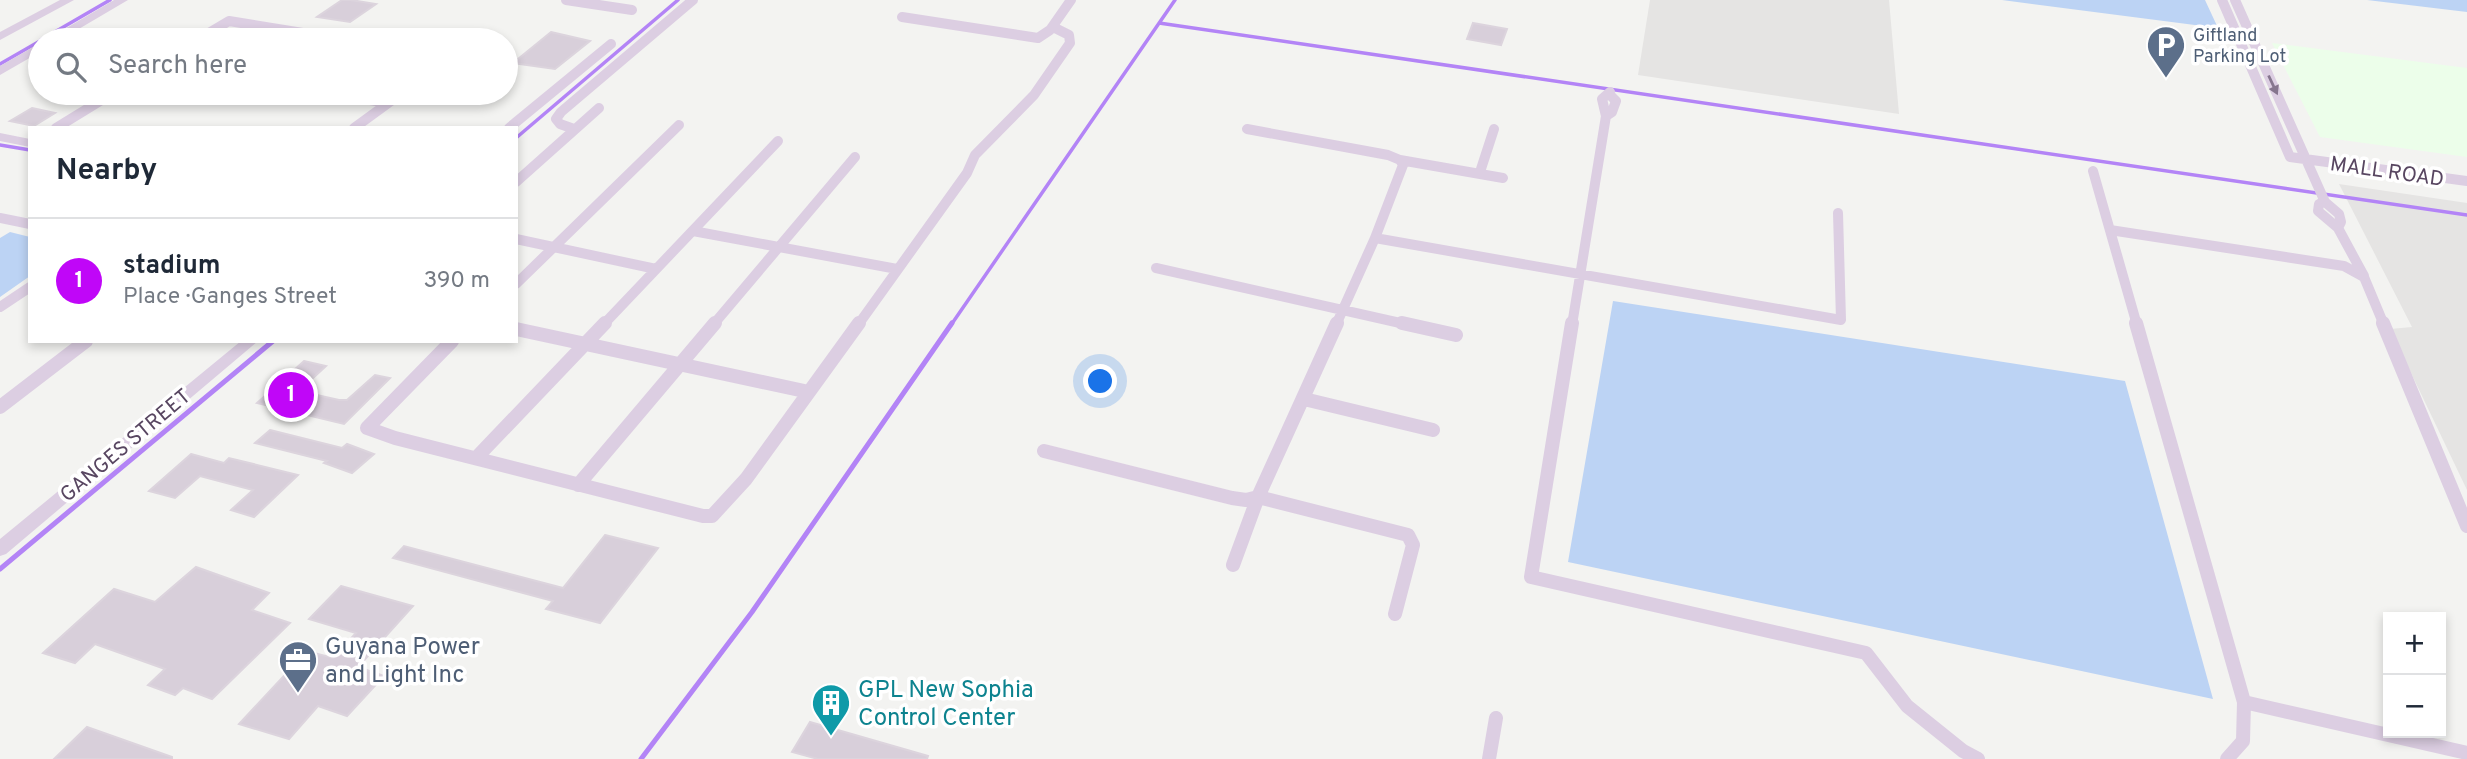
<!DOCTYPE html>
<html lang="en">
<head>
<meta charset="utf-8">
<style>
  :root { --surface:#fff; --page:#f2f2f3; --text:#1f2937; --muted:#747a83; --line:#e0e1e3; --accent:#c006f8 }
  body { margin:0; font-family:Overpass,sans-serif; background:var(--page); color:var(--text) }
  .controls { position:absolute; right:21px; bottom:21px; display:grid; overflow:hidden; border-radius:0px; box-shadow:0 4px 10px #0003 }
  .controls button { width:63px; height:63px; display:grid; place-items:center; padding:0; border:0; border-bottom:2px solid var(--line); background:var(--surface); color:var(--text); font:35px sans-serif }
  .you { position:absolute; left:1101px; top:382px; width:24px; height:24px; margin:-18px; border:5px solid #fff; border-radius:50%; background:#1a73e8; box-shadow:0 0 0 10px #1a73e833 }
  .badge { display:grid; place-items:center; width:46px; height:46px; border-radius:50%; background:var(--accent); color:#fff; font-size:23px; font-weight:700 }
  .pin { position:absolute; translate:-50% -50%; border:4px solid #fff; box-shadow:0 2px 7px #0006 }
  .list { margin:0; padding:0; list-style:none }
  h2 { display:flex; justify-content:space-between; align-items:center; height:91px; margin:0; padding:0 28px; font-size:30px }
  h2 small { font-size:23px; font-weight:400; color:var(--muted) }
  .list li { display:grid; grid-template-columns:46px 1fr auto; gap:21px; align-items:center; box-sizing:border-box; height:126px; padding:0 28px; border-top:2px solid var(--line) }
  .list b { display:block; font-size:26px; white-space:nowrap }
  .list p { margin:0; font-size:23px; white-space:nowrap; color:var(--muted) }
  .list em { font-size:23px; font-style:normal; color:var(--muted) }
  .icon { flex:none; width:38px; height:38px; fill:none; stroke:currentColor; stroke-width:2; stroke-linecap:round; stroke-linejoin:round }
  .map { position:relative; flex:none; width:2467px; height:759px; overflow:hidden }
  .search { position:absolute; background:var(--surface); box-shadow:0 4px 10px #0003; left:28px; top:28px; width:490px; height:77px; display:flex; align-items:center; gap:18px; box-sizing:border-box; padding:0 24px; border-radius:38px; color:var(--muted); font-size:26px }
  .panel { position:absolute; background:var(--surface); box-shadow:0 4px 10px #0003; left:28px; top:126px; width:490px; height:217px; border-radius:0px }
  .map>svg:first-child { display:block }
  .commercial { fill:#ecfeea }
  .education { fill:#e5e4e3 }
  .green { fill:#bcd3f4 }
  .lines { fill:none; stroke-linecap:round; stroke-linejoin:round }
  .stream-far1 { stroke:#b384f6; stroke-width:3.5 }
  .stream { stroke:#b384f6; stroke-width:5 }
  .building { fill:#d8cfda; stroke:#dcd4dd; stroke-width:2 }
  .minor-far1 { stroke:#dccee2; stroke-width:10 }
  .minor { stroke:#dccee2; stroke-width:14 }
  .tertiary { fill:#dccee2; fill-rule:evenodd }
  .oneway { fill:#86768e }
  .labels { text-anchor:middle; stroke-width:7; stroke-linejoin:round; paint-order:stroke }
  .far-service-label { font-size:18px; fill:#4e5e75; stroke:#fff; text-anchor:start }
  .street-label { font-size:21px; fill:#584661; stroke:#fff }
  .near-service-label { font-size:24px; fill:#4e5e75; stroke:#fff; text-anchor:start }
  .near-culture-label { font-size:24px; fill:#0d838f; stroke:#fff; text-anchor:start }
</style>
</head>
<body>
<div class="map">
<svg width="2467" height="759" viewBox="0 0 2467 759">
  <rect width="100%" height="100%" fill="#f3f3f1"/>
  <path class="commercial" d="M2272,43l195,25v89l-147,-20z"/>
  <path class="education" d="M1650,0h239l10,114 -261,-39z
    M2339,184l128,19v287l-77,-161 22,-2z"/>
  <path class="green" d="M2002,0h203l13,28z
    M2367,0h100v12z
    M10,232l20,5v39l-30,21v-59z
    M1613,301l512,80 88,318 -645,-137z"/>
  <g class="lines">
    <path class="stream-far1" d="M1159,23l1308,192
      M41,40l69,-40
      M0,64l40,-23
      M516,138l162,-138
      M0,145l30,5
      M951,325l224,-325"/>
    <path class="stream" d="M0,569l273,-228
      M641,759l111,-147 200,-289"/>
  </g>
  <path class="building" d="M342,0h9l25,4 -26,18 -33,-5z
    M1473,23l34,6 -6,16 -34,-6z
    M551,32l39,9 -35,28 -42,-6z
    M32,108l23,5 -21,13 -24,-5z
    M304,361l22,5 -27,25 40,9h8l28,-25 15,3 -46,46 -87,-21z
    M270,430l72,18 5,-4 27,10 -22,19 -28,-10 3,-2 -72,-18z
    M191,454l33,9 5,-5 69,17 -44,42 -23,-7 22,-20 -53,-14 -25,22 -26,-7z
    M605,535l53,13 -58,75 -54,-14 7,-8 -160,-43 11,-12 159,42z
    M196,567l73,26 -17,17 38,13 -78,76 -29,-11 -8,7 -27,-10 17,-16 -70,-25 -20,19 -32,-10 71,-64 41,13z
    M341,586l72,20 -55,61 26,9 -37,40 -29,-10 -29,33 -50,-15 68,-73 26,7 23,-25 -47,-14z
    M810,722l118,34 -1,3h-109l-26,-7z
    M87,727l85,30v2h-118z"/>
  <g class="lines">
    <path class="minor-far1" d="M566,0l66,10
      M2222,0l68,157 177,24
      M2235,0l90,202 14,12 2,8 -3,6 26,48
      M902,17l136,21 12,-8 21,-30
      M197,40l32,-19 117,19
      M328,93l60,10
      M1606,116l6,-4 4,-11 -6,-6
      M56,128l57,-35
      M354,128l48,-35
      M509,128l102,-84
      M574,129l-14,-5 -4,-5 5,-7 132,-112
      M1247,129l141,26 12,5 3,5 -28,73 -39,87
      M1400,160l103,18
      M2093,171l44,154
      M1480,172l14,-43
      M516,182l83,-74
      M2325,202l-6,2 -1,7 20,17
      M0,218l30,6
      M2110,230l234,36 20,11 20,48
      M693,231l204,38
      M1375,238l466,82 -3,-107
      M516,239l140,30
      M1156,268l253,57
      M516,284l163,-159
      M0,307l30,-20
      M603,325l175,-184
      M713,325l142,-168
      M858,325l109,-152 8,-18 59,-60 36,-52 -1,-8 -16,-8
      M1572,325l34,-209 -4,-17 8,-7"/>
    <path class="minor" d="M1402,323l54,12
      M1572,323l-41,254 335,76 41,53 56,45 15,8
      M2136,323l108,379 -1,39 -16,18
      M2383,323l84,203
      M516,329l293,63
      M452,341l-85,87 28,10 308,78h9l34,-37 113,-156
      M1304,399l129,31
      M0,407l86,-66
      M1044,451l188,47 14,2 12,-3 79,-174
      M476,458l129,-135
      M578,485l137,-162
      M1233,565l25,-68 150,38 5,10 -18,69
      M2244,702l223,51
      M1489,759l7,-41"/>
    <path class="tertiary" d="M60,0h14l-74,40v-8z
      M114,0h14l-68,40h-14z
      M40,43v9l-40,23v-9z
      M0,133l30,6v8l-30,-6z
      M241,341h17l-252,213 -6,2v-17z"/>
  </g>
  <defs><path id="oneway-solid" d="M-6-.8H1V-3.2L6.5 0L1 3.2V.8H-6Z" transform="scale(1.75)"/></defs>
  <use class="oneway" href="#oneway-solid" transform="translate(2273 85) rotate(65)"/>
  <defs>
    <g id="parking-pin" transform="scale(2.0125)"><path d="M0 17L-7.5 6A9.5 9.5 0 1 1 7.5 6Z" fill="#5c6f8a" stroke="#fff"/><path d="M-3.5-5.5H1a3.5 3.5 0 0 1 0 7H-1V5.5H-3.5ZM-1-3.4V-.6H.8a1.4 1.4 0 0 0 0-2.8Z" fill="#fff"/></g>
    <g id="office-pin" transform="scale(2.0125)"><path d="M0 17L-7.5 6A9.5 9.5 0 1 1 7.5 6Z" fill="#5c6f8a" stroke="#fff"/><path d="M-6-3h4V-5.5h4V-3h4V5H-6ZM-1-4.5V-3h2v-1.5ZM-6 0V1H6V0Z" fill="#fff"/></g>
    <g id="building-pin" transform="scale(2.0125)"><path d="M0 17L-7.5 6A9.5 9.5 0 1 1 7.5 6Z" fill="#0f9aa8" stroke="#fff"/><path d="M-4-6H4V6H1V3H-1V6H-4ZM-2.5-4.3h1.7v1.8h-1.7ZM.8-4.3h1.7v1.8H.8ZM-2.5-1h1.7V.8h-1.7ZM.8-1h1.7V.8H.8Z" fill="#fff"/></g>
  </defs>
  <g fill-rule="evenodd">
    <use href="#parking-pin" x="2166" y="45"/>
    <use href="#office-pin" x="298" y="660"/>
    <use href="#building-pin" x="831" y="703"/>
  </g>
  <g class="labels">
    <g class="far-service-label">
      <text x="2193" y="41">Giftland<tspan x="2193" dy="21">Parking Lot</tspan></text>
    </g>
    <g class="street-label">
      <text transform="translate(2387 171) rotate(8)" y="7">MALL ROAD</text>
      <text transform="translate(125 445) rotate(-40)" y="7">GANGES STREET</text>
    </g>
    <g class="near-service-label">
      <text x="325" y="654">Guyana Power<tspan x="325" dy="28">and Light Inc</tspan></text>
    </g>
    <g class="near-culture-label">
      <text x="858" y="697">GPL New Sophia<tspan x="858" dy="28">Control Center</tspan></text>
    </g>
  </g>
</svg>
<div class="controls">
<button>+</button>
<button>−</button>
</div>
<div class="you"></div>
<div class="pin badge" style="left:291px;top:395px">1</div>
<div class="search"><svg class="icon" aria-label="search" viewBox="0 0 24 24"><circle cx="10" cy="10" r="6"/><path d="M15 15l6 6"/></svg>Search here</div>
<section class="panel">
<h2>Nearby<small></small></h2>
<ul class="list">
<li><span class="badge">1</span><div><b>stadium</b><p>Place · Ganges Street</p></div><em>390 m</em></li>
</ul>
</section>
</div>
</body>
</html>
